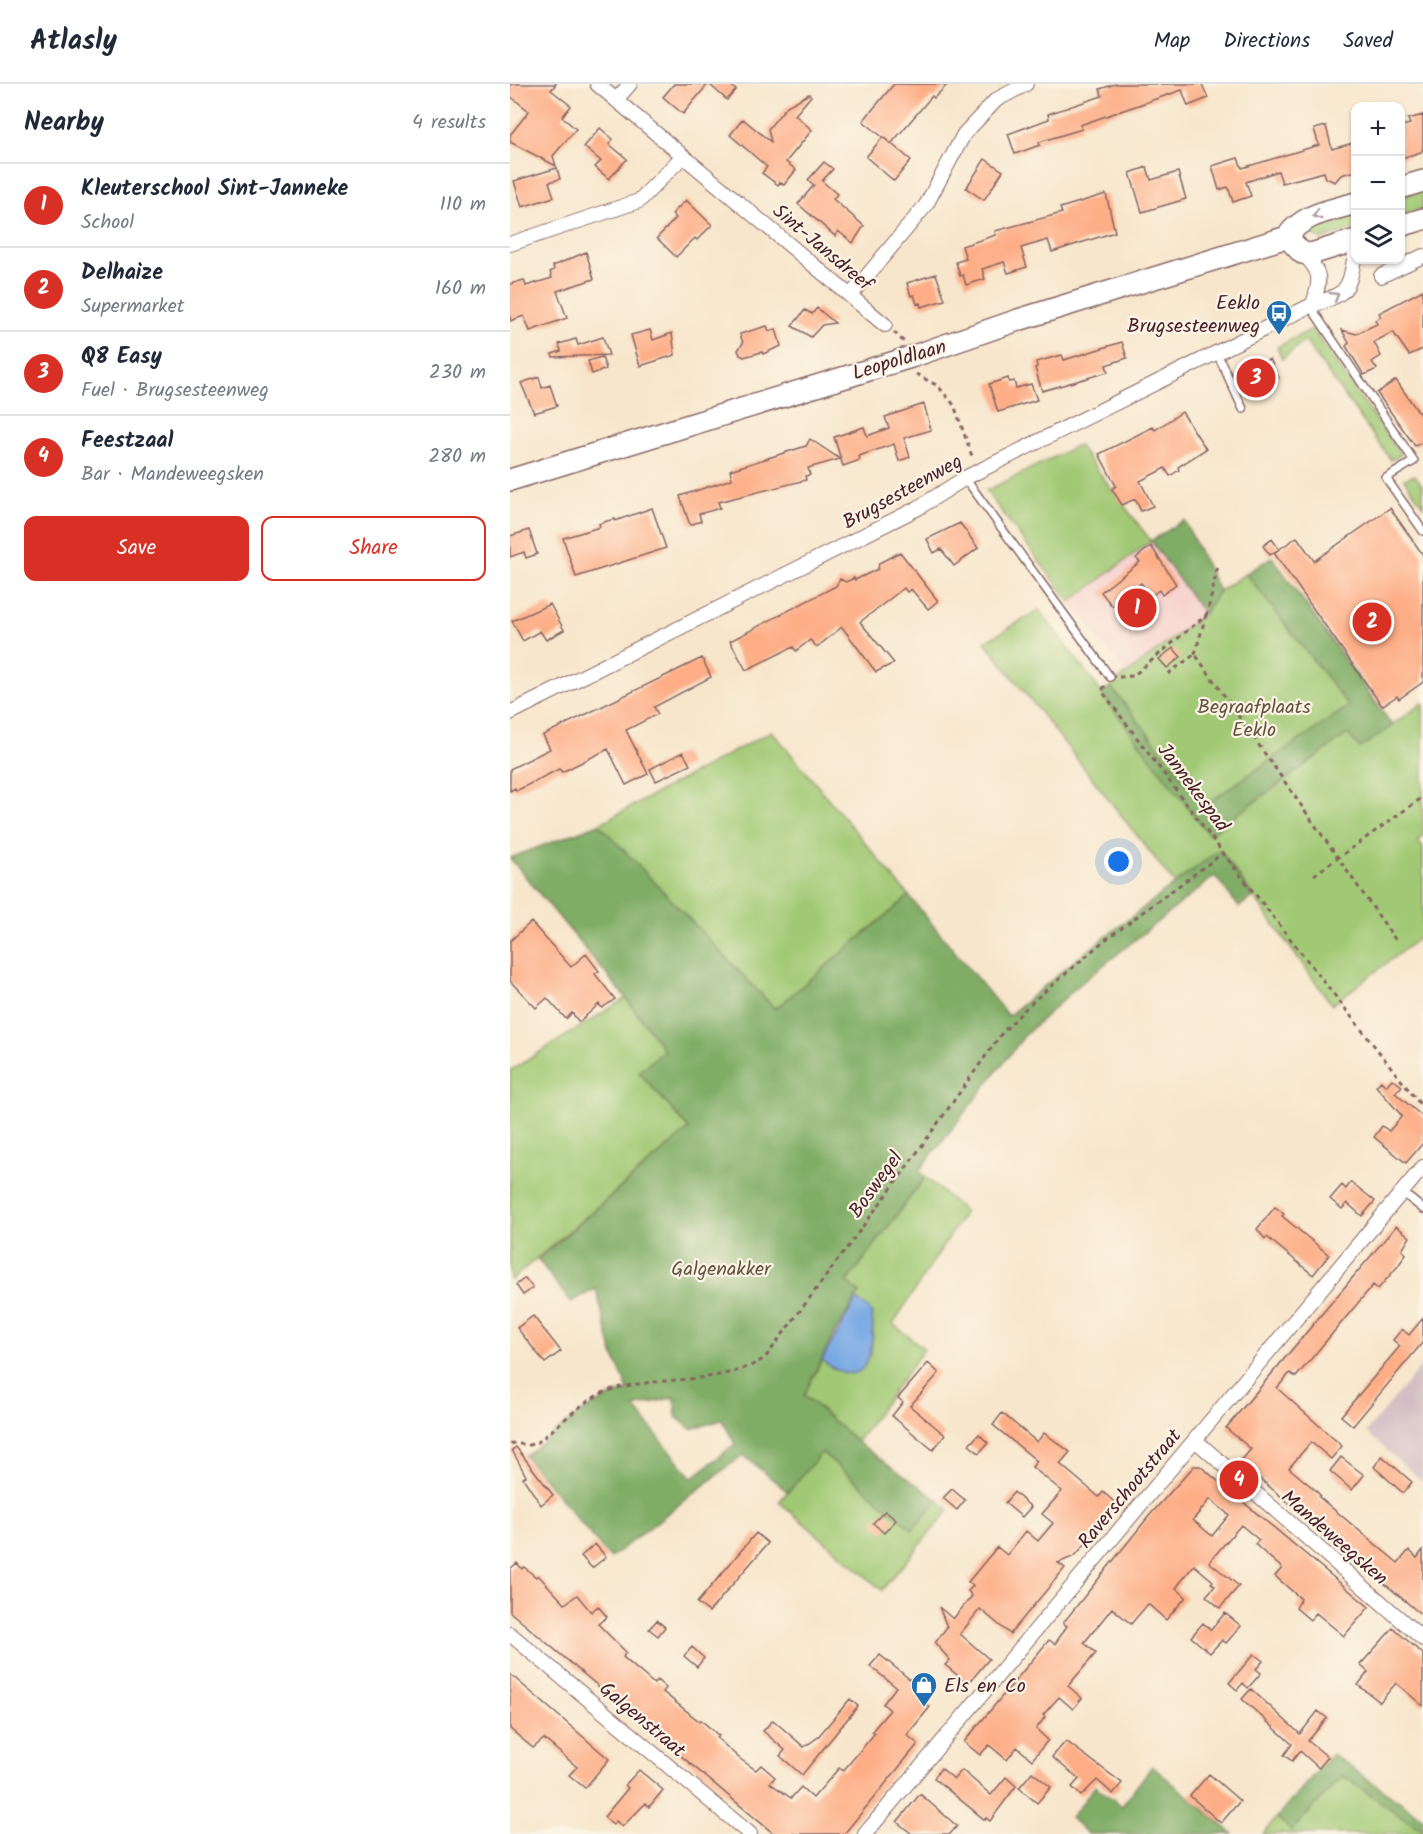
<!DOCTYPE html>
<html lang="en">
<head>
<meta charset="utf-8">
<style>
  :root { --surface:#fff; --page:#f2f2f3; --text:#1f2937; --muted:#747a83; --line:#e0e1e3; --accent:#d93025 }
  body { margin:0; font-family:Kalam,sans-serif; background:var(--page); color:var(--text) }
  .controls { position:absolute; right:18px; top:18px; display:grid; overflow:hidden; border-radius:12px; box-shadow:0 2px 4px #0004 }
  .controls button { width:54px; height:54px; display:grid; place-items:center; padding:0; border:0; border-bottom:2px solid var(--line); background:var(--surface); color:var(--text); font:30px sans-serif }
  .you { position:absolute; left:609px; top:778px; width:21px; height:21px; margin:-15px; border:4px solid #fff; border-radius:50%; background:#1a73e8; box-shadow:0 0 0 9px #1a73e833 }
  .badge { display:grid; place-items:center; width:39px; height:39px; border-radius:50%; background:var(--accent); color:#fff; font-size:20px; font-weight:700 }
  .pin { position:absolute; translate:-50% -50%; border:3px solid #fff; box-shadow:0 2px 6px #0006 }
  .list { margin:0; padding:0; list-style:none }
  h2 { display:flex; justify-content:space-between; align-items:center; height:78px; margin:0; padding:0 24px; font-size:26px }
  h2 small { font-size:20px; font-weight:400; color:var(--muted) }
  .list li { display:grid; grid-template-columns:39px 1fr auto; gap:18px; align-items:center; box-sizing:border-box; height:84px; padding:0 24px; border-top:2px solid var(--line) }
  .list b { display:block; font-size:22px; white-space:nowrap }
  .list p { margin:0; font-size:20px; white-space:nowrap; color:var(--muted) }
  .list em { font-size:20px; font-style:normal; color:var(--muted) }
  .actions { display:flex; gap:12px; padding:18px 24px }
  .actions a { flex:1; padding:14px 0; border:2px solid var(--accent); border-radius:12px; text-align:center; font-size:21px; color:var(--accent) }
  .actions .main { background:var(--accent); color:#fff }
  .icon { flex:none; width:33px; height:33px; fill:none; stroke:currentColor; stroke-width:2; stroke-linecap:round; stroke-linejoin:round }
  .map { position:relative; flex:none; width:913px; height:1750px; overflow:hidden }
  header { display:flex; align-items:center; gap:36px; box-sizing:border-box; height:84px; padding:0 30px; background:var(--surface); border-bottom:2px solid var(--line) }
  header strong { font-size:28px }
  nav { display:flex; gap:33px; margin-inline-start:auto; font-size:21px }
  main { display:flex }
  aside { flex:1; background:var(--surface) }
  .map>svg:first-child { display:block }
  .built { fill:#f7d0ce }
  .industrial { fill:#d2bec4 }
  .green { fill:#a1c974; stroke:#767450; stroke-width:1.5 }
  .forest { fill:#80ad66; stroke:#656648; stroke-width:1.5; fill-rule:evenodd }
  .water { fill:#79a9e4; stroke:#626488; stroke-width:1.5 }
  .building { fill:#fdae87; fill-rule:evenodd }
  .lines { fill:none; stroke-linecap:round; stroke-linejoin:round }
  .lane-casing { stroke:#876563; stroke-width:10 }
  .street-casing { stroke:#876563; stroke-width:16 }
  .primary-casing { stroke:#876563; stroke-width:24 }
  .path { stroke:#876563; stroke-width:3; stroke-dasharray:4.5 4.5; stroke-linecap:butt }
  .lane { stroke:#fff; stroke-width:7 }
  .street { stroke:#fff; stroke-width:14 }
  .primary { stroke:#fff; stroke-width:21 }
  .oneway { stroke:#ae9aa0 }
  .labels { text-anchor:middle; stroke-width:4.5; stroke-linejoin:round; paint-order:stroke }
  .street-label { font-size:20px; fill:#4a1f2b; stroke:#fcf5e5 }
  .poi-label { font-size:20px; fill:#4a1f2b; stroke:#fcf5e5; text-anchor:end }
  .park-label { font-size:20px; fill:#645241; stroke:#fcf5e5 }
</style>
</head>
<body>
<header>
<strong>Atlasly</strong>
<nav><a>Map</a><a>Directions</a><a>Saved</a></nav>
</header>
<main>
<aside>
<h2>Nearby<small>4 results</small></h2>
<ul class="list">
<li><span class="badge">1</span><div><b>Kleuterschool Sint-Janneke</b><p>School</p></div><em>110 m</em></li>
<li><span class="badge">2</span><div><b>Delhaize</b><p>Supermarket</p></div><em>160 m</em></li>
<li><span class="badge">3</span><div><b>Q8 Easy</b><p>Fuel · Brugsesteenweg</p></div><em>230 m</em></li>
<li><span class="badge">4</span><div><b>Feestzaal</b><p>Bar · Mandeweegsken</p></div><em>280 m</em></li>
</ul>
<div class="actions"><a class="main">Save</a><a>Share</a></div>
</aside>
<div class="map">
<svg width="913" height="1750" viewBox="0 0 913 1750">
  <rect width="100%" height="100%" fill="#fcf5e5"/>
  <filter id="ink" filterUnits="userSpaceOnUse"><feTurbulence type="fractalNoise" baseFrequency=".0167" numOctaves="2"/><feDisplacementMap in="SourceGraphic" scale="12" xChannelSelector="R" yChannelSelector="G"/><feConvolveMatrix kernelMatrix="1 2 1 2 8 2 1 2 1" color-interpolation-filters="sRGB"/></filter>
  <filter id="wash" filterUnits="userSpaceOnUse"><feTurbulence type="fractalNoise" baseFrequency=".008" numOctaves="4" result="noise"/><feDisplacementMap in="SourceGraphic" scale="24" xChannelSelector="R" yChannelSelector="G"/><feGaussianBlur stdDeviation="1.35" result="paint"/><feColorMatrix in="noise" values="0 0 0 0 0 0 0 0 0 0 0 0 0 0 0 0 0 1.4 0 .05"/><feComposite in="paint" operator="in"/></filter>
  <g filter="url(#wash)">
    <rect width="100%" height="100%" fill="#f7e6cc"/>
    <path class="built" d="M641,457l53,73 -77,60 -57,-72z"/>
    <path class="industrial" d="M913,1280v118l-57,-50z"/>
    <path class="green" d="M913,106v18l-22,7v-18z
      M845,127v18l-34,11 -8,-6v-9z
      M802,245l89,126 -10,5 -86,-119 -23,18 -5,-12z
      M568,361l73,96 -81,61 -84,-111z
      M905,391l8,12v19l-19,-27z
      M762,473l120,168 31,-22v134l-5,4 5,7v87l-91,70 -112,-155 -45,34 -190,-242 54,-32 63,83 102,-79 15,-23z
      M262,647l137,165 -134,113 -176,-185z
      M116,914l38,52 -25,22 50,57 -179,152v-210z
      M415,1093l40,35 -72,112 31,25 -67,93 -53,-47 18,-35 10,8 39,-12c1,-25 9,-42 -15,-56l3,-7 -12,-11z
      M311,1368l92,77 25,-29 11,10 -67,80 -103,-88z
      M833,1692l80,55v3h-160l14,-17 14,13z"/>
    <path class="forest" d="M674,436l35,71 -15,23 -53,-73z
      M762,473l120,169 -32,22 -12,-14 -139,101 -108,-142 10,-6 94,118 144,-99 -103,-132z
      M89,740l176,185 134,-113 99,120 71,-59 140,-107 34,47 -14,10 -24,-31 -135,108 -55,51 -106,136 6,6 -78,105 13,11 -25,39 -31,63 53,47 81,58 -25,30 -91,-78 -34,40 -45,-37 -133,103 -85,-102c32,-24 64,-55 103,-66l-16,-39 -16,-62 -26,13 -32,-43 151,-130 -50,-57 25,-22 -38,-52 -116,-140zM165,1313l1,20 15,12 31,-9 13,24 -43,34 -58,-71z
      M822,1670l91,64v13l-80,-55 -52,55 -14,-14z
      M642,1682l81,68h-145l-17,-16 24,-32 27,20z"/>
    <path class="water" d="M346,1216c5,3 11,5 14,11 5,8 2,19 2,27 -3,38 -20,46 -50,22z"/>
    <g id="blocks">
      <path class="building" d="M0,0h46l-5,6 20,16 -9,11 14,12 -23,27 3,10 -46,-24v-7l19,-24 -19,-15z
        M164,0h34l-25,30 -20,-17z
        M199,0h20l7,6 -9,10z
        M384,0h54l-14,14 -2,-2 -41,48 -28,-23z
        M605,0h87l6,14 -20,8 -6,-16 -102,35 2,4 -43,13 1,3 -25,9 -7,-20 41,-15 -1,-5 54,-18 -2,-7z
        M299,10l2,2 -16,19 17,15 -26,32 10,8 -12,15 -4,-3 -2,3 -16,-12 5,-6 -37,-32 13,-16 28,23 -3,-13 19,-23z
        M913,31v34l-2,3 -20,6v-32l9,-2 -2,-5z
        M816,42l6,23 24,-7v29l-15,4 -6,7 -9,-4 -2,-6 -42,11 -4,-12 -32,11 5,14 -18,6 -5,-15 -9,3 -7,-24 26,-8 4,10 77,-23 -5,-16z
        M90,44l13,11 -4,5 18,15 -18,20 -14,-12 6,-6 -17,-14z
        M373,53l28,23 -17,21 -28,-24z
        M475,75l18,12 -19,29 -18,-12z
        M314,78l9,7 -11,12 15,13 -4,5 31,27 -11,17 -15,-12 -3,5 -37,-32 16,-19 -6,-5z
        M637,83l4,13 27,-8 8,27 -44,13 -12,-39z
        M47,84l3,11 -11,3 5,15 -32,10 -8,-26z
        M596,110l9,38 -63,20 -4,-12 -27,8 6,19 -19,6 -4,-11 -22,7 3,10 -19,6 -3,-10 -3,1 -4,-14 10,-3 -4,-13 34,-11 -1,-4 67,-18 -2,-5z
        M176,116l26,25 -15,15 -2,-2 -19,19 -19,-19 19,-20 -4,-4z
        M76,168l8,27 -37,12 10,27 -37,13 -6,-15 -14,5v-37l14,-4 2,6 26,-8 -2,-6 4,-2 -1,-4z
        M426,190l9,26 -24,7 -1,-4 -3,1 -3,-9 -3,1 -4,-13z
        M913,206v59l-14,6 -16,-23 -19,10 7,14 -9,6 5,7 -13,6 -18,-29 3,-3 -7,-13 14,4 10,-5 11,-5 -2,-4 6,-3 -2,-4z
        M307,224l18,15 -13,2 -11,12 -19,-11 13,-16 7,4z
        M257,242l2,5 7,-2 5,17 -18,8 -1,-2 -18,5 -4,-2 -2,-5 5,-7 -3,-9z
        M140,246l3,10 19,-7 3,22 -35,11 -9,-31z
        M93,253l6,18 -56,2 -1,-3 9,-3 -2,-7 17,-5 2,6z
        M612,258l5,16 -21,7 2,7 -66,19 -7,-23 2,-1 -1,-5 26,-7 2,5z
        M92,273l4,12 -14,5 -4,-13z
        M760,275l9,19 -32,16 -9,-19z
        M29,293l3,11 8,-3 7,21 -23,7 -13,-30z
        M498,294l1,4 5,-1 2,7 15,-4 6,16 -39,12 -9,-28z
        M886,296l27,39v23l-8,4 -38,-53z
        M414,320l7,26 -27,8 6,19 -11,4 -5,-17 -35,12 1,4 -17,6 -9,-29 30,-10 3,9 22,-8 -4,-11z
        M672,328l24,37 -28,18 1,3 -9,6 -5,-8 -25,13 13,25 -12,5 -6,-12 -13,6 -10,-16 4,-3 -17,-32 54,-27 2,3z
        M300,355l30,20 -32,9 2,7 -5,1 1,4 -88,22 2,6 -21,6 2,7 -11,4 -10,-29 52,-17 -2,-9 76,-24z
        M142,424l14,40 -90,29 -13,-39 37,-11 -1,-3 8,-3 8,-2v2z
        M880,424l33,47v127l-24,17 -2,-3 -15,10 -108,-153 23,-16 17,24z
        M450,439l18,25 -24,18 -13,-17 -7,4 -7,-14z
        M19,446l8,24 -11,4 -2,-6 -14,5v-21z
        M762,455l7,10 -9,6 -7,-9z
        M641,462l25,38 -14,11 -3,-5 -8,6 -10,-13 -29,23 -11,-14 39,-30 -4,-4z
        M390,468l38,49 -10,8 -17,-20 -4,3 -3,-4 -44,34 34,41 -18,9 -34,-45 -25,20 -7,-7 -14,11 -3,-4 -47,23 -16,-29 106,-55 4,-7 6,3 8,-4 1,2 23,-11 1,-6z
        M40,520l14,26 -18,10 -6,-9 -17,10 -11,-20z
        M663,564l8,9 -14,11 -8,-9z
        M192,574l9,19 -57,30 4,7 -32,16 22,44 -22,11 -18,-36 -46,23 -3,-3 -43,22 -1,-3 -5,3v-22l40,-20 -7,-14z
        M173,668l7,13 -34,16 -6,-12z
        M21,838l40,45 15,-13 13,17 -4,3 20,25 -13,9 -3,-4 -20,18 -7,-9 -6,6 -19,-21 -11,10 -26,-27v-40z
        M882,995l10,7 -7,7 28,24v26l-17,20 -32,-26 8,-11 7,5 13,-15 -26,-30 5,-5 5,5z
        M841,1098l24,19 -13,15 -15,-13 -5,6 -12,-10 12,-14 4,4z
        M765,1123l9,7 -2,2 47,39 -16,20 -46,-38 -2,2 -8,-10z
        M886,1142l14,11 -8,13 4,4 -8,12 -20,23 -5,-4 -77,92 -6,-4 -13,15 65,58 -11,13 -20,-17 -22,26 24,20 7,7 -1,2 79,66 11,-13 8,8 6,-8v66l-183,-154 11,-13 -25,-21z
        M15,1194l8,10 -10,7 -7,-10z
        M23,1232l28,35 -16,12 -28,-35z
        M913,1234v24l-70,84 -12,-10 59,-70 -7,-6 9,-11 7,6z
        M418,1279l11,10 -29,33 35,29 -12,15 -41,-34 11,-14 -5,-4z
        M492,1329l35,29 7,-9 26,19 -10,12 39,33 4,-5 15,13 -43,51 -17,7 7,5 -55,66 -30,-25 -20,25 29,25 -21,25 -23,-19 5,-5 -15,-17 12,-16 -8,-20 14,12 19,-23 -4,-5 5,-5 -5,-4 29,-35 10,8 19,-24 12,10 15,-18 -11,-9 20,-23 -30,-24 5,-6 -44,-36z
        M469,1350l9,9 -9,10 -10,-8z
        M6,1363l37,48 -12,10 -18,-27 3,-2 -14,-26z
        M872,1372l30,26 -9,11 -29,-26z
        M831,1373l23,18 -12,15 -22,-19z
        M684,1382h6l169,141 -25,29 -28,-23 -6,7 -14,-12 5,-9 -26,-23 7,-8 -23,-20 -4,-4 4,-4 -18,-15 -32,37 30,24 -19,22 -14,-12 9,-10 -4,-3 2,-2 -19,-16 -18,23 10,9 -20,23 -18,-16 -17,20 -19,-16 -28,35 12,10 -28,33 14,12 -9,11 -14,-12 -16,18 2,2 -9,12 12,11 -16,20 -15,-13 -10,13 -18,-15 -9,10 -16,-13 85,-102 6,4 12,-18 -4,-3 86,-107zM700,1415l19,16 -17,21 -19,-16z
        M442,1405l13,11 -8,10 -14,-12z
        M504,1408l17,15 -9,10 -17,-14z
        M375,1427l11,9 -12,13 -11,-10z
        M246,1449l12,10 -59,69 -12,-9z
        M85,1460l11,13 -14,11 -11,-12z
        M7,1479l5,6 2,-2 12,10 2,-2 27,29 12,-9 14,17 7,-6 9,11 -9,7 28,28 -3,5 31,27 3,-4 9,8 -3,4 36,29 2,-1 18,16 -2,2 23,21 16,11 5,-5 14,12 -5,6 21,15 10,-11 12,11 26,-30 4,3 32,-38 -3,-2 18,-21 -7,-6 13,-17 -26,-21 10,-11 50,41 -6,6 6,5 -23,28 11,9 -74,90h-70l-264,-222v-43z
        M715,1529l16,13 -15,17 -4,-3 -12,13 -19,-16 12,-14 8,7z
        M147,1536l8,7 -7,9 -9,-7z
        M883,1544l30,26v52l-27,-23 -16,19 -22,-17 10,-13 -8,-7z
        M182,1563l12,11 -7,9 -13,-11z
        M744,1570l9,7 -7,8 5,4 -13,15 -5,-5 -6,7 -8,-7z
        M0,1590l99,85 -24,29 -16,-13 8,-8 -33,-28 -11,9 -23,-19z
        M741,1605l49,45 18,-23 9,7 -19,23 20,16 -9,11 -19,-17 -8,10 -8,-6 8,-11 -50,-45z
        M340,1615l8,7 -56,69 -22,-19 5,-6 -22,-19 10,-11 31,27 13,-9z
        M556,1657l56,42 -9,11 -16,-14 -16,16 -9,-9 7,-8 -27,-22z
        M431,1684l13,11 8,-9 29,25 15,-18 10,9 -26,35 -4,-3 -1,2 -51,-42z
        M129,1686l24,20 -14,17 -3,-4 -24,24 -6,-6 -3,4 -9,-8 24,-29 -3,-3z
        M522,1688l19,15 -14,16 -18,-15z
        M699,1690l31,27 -19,22 -31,-27z
        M410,1710l37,32 -7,8h-38l-15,-12z"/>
    </g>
  </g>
  <g filter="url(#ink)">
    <use href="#blocks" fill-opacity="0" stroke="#876563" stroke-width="1.5"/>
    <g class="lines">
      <g class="lane-casing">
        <path id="lane" d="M800,222l104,155 -28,17 37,53
          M707,269l26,56
          M455,394l145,199
          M892,1108l21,17"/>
      </g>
      <g class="street-casing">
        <path id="street" d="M87,0l288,241
          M106,16l14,-16
          M0,160l129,-43 44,-45
          M792,169c20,18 19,27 11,51
          M871,192l42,-20
          M341,211l75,-90 38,-71 32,-34 30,-16
          M0,629l408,-205 47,-30 345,-172c42,-14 38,-16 46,-57
          M685,1356l228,199
          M0,1550l240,200
          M355,1750l558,-667"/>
      </g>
      <g class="primary-casing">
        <path id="primary" d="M890,104l23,-7
          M890,142l23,-7
          M777,153l15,16 9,1 45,-14
          M0,396l401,-123 107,-37 269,-83c15,-23 43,-26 69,-34"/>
      </g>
      <path class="path" d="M384,248l10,10
        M406,290l22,12 16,19 19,54
        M685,570l11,-39
        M658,590l27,-20 202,288
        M609,593l14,-1 73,-61c3,-4 9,-39 12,-49
        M595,602l-3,5 121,162 200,255
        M804,791l109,-78
        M0,1359l20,2 8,-3c23,-18 49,-47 79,-54 47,-12 106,-3 148,-30l136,-183 101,-142 27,-28 76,-65 118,-87"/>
      <use href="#lane" class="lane"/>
      <use href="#street" class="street"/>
      <use href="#primary" class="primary"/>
    </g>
    <defs><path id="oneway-chevron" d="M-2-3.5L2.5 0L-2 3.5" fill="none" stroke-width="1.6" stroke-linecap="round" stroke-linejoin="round" transform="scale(1.5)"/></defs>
    <g class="oneway">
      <use href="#oneway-chevron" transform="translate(807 131) rotate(162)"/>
      <use href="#oneway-chevron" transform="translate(825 212) rotate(-30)"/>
    </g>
  </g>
  <defs>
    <g id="bus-pin" transform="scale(1.35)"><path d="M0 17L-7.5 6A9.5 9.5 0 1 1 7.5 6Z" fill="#1f6fb2" stroke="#fcf5e5"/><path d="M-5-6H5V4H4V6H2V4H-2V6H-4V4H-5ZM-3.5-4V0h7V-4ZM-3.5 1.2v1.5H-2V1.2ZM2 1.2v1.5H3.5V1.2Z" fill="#fff"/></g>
    <g id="shop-pin" transform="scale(1.35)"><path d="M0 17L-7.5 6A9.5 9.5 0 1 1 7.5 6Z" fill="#1f6fb2" stroke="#fcf5e5"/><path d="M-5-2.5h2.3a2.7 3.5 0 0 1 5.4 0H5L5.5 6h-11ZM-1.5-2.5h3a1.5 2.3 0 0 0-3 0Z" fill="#fff"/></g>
  </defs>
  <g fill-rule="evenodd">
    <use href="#bus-pin" x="769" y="229"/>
    <use href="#shop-pin" x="414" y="1601"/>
  </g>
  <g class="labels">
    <g class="street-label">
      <text transform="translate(313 163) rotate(40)" y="7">Sint-Jansdreef</text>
      <text transform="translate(389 275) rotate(-17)" y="7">Leopoldlaan</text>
      <text transform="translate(392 407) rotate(-29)" y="7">Brugsesteenweg</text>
      <text transform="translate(684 703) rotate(53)" y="7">Jannekespad</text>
      <text transform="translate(365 1100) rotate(-54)" y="7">Boswegel</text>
      <text transform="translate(619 1404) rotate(-50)" y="7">Raverschootstraat</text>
      <text transform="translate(825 1453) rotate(41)" y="7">Mandeweegsken</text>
      <text transform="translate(133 1635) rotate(40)" y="7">Galgenstraat</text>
    </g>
    <g class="poi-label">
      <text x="750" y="225">Eeklo<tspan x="750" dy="23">Brugsesteenweg</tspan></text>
      <text x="434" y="1608" text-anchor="start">Els en Co</text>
    </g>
    <g class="park-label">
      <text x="744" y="629">Begraafplaats<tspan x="744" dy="23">Eeklo</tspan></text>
      <text x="211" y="1191">Galgenakker</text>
    </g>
  </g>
</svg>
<div class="controls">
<button>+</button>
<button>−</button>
<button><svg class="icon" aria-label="layers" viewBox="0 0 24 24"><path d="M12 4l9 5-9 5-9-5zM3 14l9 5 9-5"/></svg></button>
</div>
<div class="you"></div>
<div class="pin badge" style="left:627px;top:524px">1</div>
<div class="pin badge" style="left:862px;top:538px">2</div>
<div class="pin badge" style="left:746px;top:294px">3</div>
<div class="pin badge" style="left:729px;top:1396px">4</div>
</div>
</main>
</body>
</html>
